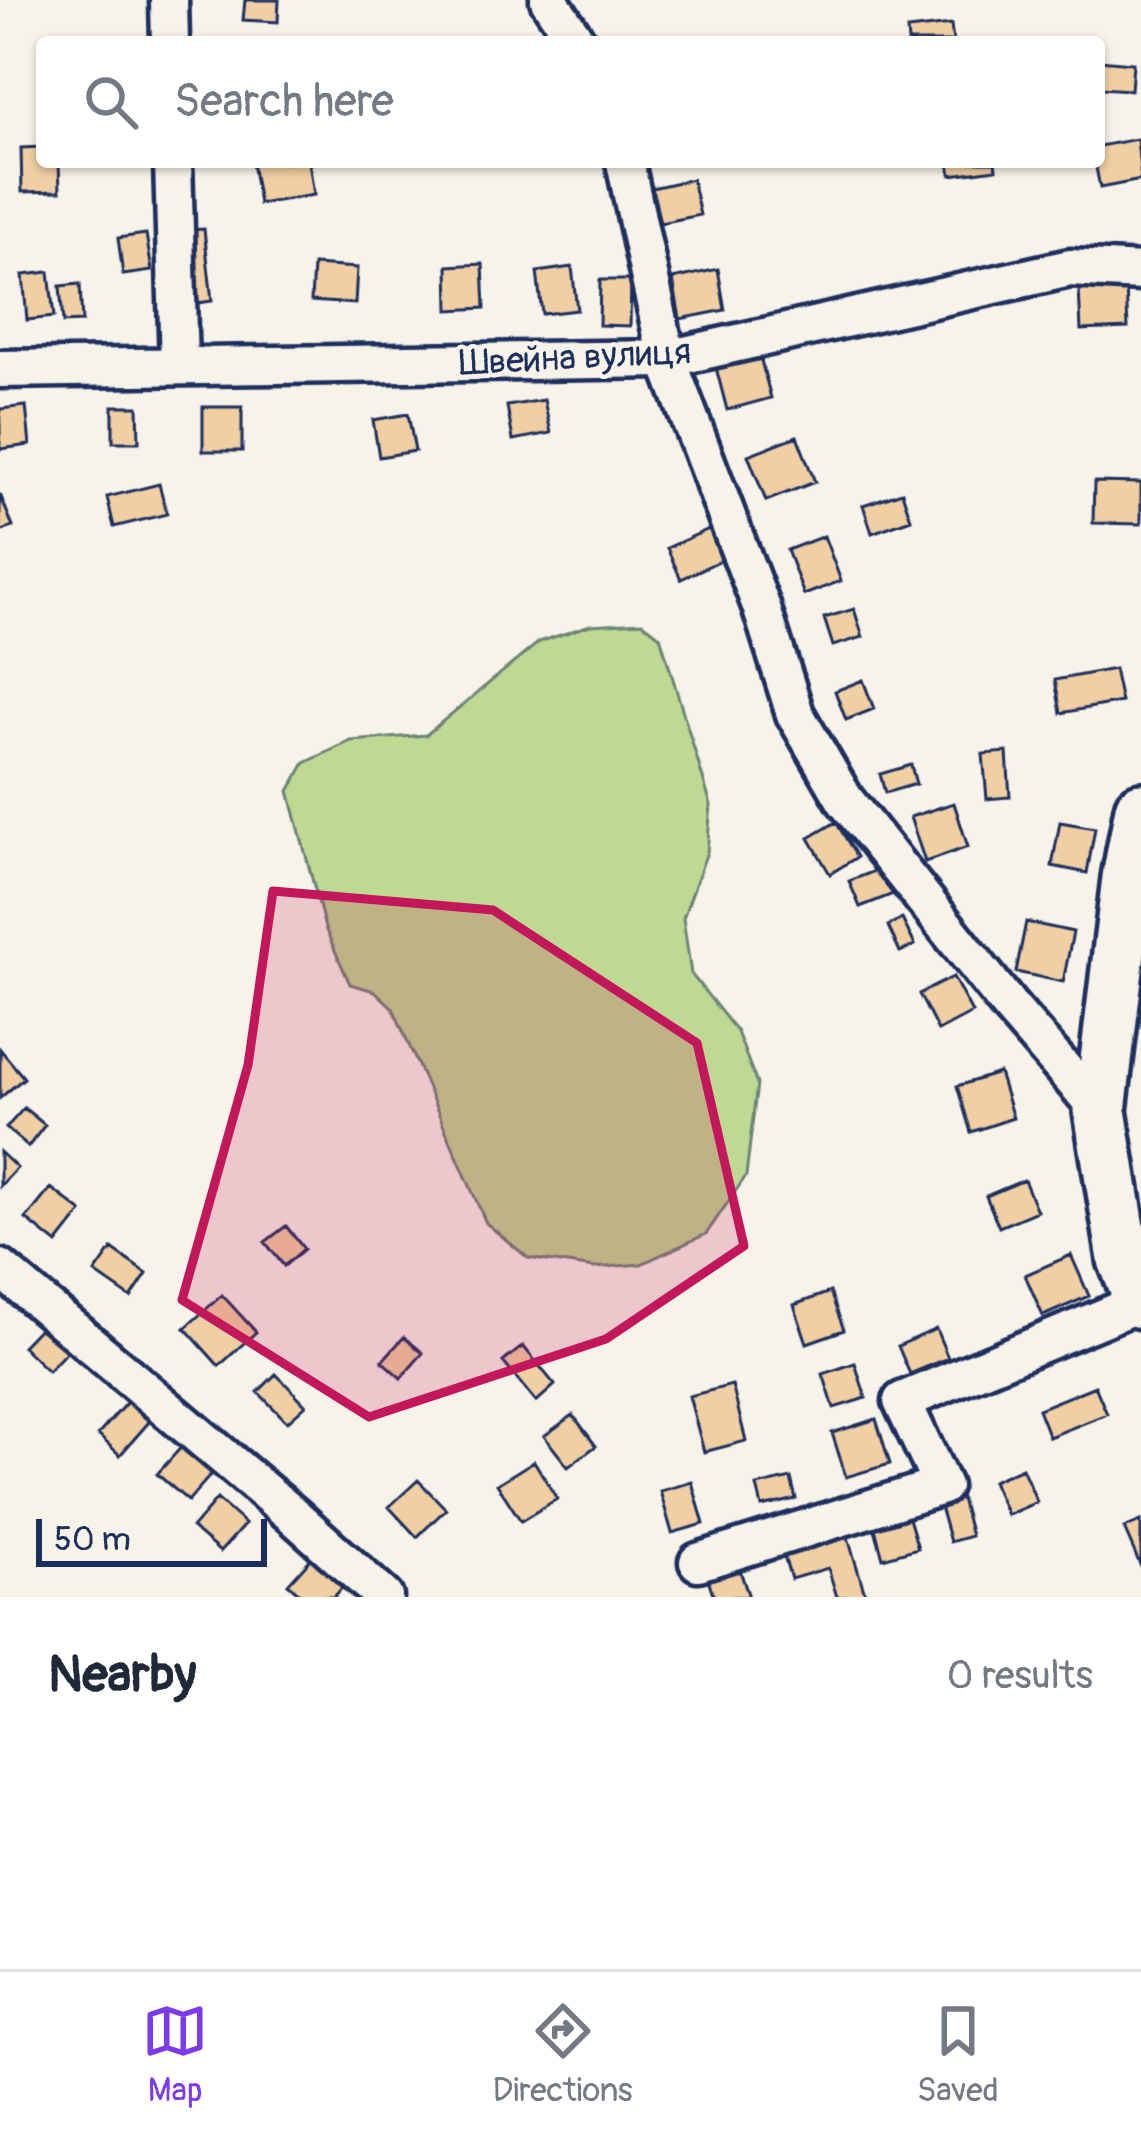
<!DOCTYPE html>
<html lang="en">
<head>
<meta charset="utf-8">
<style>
  :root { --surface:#fff; --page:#f2f2f3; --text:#1f2937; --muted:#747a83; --line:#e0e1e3; --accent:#7c3aed }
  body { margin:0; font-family:Pangolin,sans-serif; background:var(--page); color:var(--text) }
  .scale { position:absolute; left:36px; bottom:30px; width:231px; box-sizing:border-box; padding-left:12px; border:6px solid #1b2f5e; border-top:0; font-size:33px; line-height:42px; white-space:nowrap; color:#1b2f5e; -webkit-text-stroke:9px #f7f3e8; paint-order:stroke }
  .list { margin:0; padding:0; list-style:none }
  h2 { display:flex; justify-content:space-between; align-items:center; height:156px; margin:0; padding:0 48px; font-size:51px }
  h2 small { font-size:39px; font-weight:400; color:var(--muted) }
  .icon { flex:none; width:66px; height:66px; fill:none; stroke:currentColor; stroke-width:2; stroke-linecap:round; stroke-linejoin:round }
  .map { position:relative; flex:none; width:1141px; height:1597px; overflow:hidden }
  .search { position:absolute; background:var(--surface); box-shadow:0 3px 9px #0004; left:36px; right:36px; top:36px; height:132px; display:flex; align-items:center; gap:30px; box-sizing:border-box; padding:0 42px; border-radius:12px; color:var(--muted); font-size:45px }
  .sheet { height:372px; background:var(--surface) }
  nav { display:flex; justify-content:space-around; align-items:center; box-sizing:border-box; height:168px; border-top:3px solid var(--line); background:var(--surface); font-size:33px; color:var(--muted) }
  nav a { display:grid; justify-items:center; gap:6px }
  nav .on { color:var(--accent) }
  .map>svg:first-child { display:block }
  .green { fill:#beda92; stroke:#6c8478; stroke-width:3 }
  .building { fill:#f1cfa2; stroke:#1b2f5e; stroke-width:3 }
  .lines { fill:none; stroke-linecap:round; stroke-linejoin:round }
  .street-casing { stroke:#1b2f5e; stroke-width:45 }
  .secondary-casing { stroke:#1b2f5e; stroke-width:60 }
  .street { stroke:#f7f3e8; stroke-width:36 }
  .secondary { stroke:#f7f3e8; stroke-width:51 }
  .marked { fill:#c2185b; fill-opacity:0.2; stroke:#c2185b; stroke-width:9; stroke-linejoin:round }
  .labels { text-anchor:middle; stroke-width:9; stroke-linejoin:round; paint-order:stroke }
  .street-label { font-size:36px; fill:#1b2f5e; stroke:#f7f3e8 }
</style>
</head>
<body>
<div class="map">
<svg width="1141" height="1597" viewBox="0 0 1141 1597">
  <rect width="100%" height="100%" fill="#f7f3e8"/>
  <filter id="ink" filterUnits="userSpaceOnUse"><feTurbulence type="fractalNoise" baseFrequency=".00833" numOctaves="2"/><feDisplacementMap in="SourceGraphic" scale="24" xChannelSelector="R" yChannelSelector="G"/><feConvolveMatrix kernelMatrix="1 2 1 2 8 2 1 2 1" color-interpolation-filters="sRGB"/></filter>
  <g filter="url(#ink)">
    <path class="green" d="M642,622l18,14 51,169 -4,47 -24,66 8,56 46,58 20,52 -11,92 -40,58 -65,30 -47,4 -66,-10 -42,-35 -93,-215 -18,-17 -25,-7 -25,-56 -36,-137 16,-28 46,-22 75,-6 113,-93 51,-17z"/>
    <path class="building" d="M245,0h34l-1,22 -35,-2z
      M951,25l2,17h-45l-1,-12z
      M551,34l1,8h-50z
      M1099,60l34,3 -2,27 -32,-2z
      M1137,139l4,41 -41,8 -5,-26h4v-16z
      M42,147v15h17l1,29 -38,1 -1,-44z
      M309,162l5,33 -55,9 -7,-41z
      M949,162h46l1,7 -45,6z
      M692,179l8,36 -40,8 -8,-35z
      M204,229l8,72 -15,2 -8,-73z
      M146,234l6,37 -29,4 -5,-37z
      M483,264l2,44 -36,2 -1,-44z
      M313,265l44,3 -2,36 -44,-3z
      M572,267l5,43 -35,4 -5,-42z
      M718,269l7,41 -45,9 -7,-40z
      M49,272l5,45 -27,3 -4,-45z
      M600,280h31l-1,46 -31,-1z
      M80,284l2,38 -19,1 -3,-37z
      M1126,286l2,42 -47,2 -2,-42z
      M758,349l13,49 -44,12 -13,-50z
      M544,400l7,33 -38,7 -6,-34z
      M26,406l4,39 -30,4v-40z
      M113,406h25l1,36h-26z
      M203,407h39v44h-39z
      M408,414l7,37 -36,6 -6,-37z
      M797,436l18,46 -49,19 -18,-46z
      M1094,482l47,1v41l-48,-1z
      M159,484l8,30 -53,13 -7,-30z
      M902,492l9,27 -39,14 -9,-28z
      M0,494l13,33 -13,5z
      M709,529l14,30 -42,20 -14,-31z
      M824,536l17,45 -37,14 -17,-45z
      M854,609l9,28 -30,9 -9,-28z
      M1114,669l7,33 -60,11 -6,-33z
      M863,680l11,29 -28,11 -11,-29z
      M1007,752l3,45 -23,2 -4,-45z
      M911,765l5,19 -31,9 -5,-19z
      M954,803l14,44 -43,15 -15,-45z
      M836,822l21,35 -27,17 -21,-36z
      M1060,822l35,6 -8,45 -35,-7z
      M885,867l11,26 -36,14 -11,-26z
      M902,919l13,26 -15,7 -12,-26z
      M1026,922l47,10 -10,50 -47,-10z
      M953,977l19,36 -34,18 -19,-37z
      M0,1049l24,29 -24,20z
      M999,1073l14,45 -42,14 -14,-46z
      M24,1108l21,17 -17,22 -22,-19z
      M0,1152l17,16 -17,18z
      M1024,1180l13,31 -38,16 -13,-31z
      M51,1188l31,24 -25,32 -31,-25z
      M286,1226l18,23 -20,17 -19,-24z
      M112,1249l35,25 -16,24 -36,-25z
      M1071,1255l18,41 -46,20 -18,-41z
      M830,1292l14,38 -37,13 -13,-38z
      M222,1295l34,37 -37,34 -34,-38z
      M45,1322l26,25 -23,24 -26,-25z
      M936,1329l12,29 -38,16 -12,-28z
      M404,1337l19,16 -22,25 -19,-17z
      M523,1346l32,39 -19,17 -33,-40z
      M855,1363l11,35 -32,10 -11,-34z
      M276,1374l30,31 -19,17 -29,-30z
      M732,1385l14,56 -42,11 -15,-56z
      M1095,1386l12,28 -58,23 -11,-28z
      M134,1394l22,20 -36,41 -22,-20z
      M573,1415l23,31 -28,21 -24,-31z
      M876,1419l14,45 -44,13 -14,-44z
      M185,1443l30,27 -27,31 -31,-27z
      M534,1461l23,38 -36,22 -24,-37z
      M1022,1468l15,34 -30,13 -15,-34z
      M791,1478l5,21 -34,8 -5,-21z
      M418,1480l28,29 -29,28 -28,-30z
      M692,1482l12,42 -32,9 -12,-42z
      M959,1491l12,45 -21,6 -13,-46z
      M217,1499l28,25 -25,28 -28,-24z
      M908,1515l10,33 -35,10 -9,-33z
      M1141,1521v46l-17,-39z
      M846,1531l20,66h-29l-9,-29 -37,11 -9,-29z
      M315,1554l32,28 -13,15h-31l-15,-13z
      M736,1559l13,38h-35l-9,-27z"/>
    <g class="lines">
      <g class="street-casing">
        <path id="street" d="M169,0l1,42
          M549,0l28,42
          M173,162l6,204
          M625,162l42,197 94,247 34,108 50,86 164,206 91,105
          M0,369l667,-10 403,-91 71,4
          M0,1268l294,248 90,81
          M698,1562l244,-76 -40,-85 239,-99"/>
      </g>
      <g class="secondary-casing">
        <path id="secondary" d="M1141,809l-13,69 -28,233 24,148 17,43"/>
      </g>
      <use href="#street" class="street"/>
      <use href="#secondary" class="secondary"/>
    </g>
  </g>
  <path class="marked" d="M273,891l220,19 204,133 47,203 -138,93 -237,78 -187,-117 66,-235z"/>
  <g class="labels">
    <g class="street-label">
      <text transform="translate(575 356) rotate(-3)" y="13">Швейна вулиця</text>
    </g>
  </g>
</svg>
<div class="scale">50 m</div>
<div class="search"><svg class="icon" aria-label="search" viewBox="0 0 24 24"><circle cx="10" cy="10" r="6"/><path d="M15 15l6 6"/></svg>Search here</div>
</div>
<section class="sheet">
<h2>Nearby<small>0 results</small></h2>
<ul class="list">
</ul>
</section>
<nav>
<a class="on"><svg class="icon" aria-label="map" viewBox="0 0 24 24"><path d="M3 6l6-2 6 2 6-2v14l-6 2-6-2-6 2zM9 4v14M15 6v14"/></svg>Map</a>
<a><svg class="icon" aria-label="directions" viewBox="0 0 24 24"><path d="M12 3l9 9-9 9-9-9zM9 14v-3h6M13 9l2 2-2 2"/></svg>Directions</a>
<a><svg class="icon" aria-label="saved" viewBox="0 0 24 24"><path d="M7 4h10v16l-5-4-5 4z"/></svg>Saved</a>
</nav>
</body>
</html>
